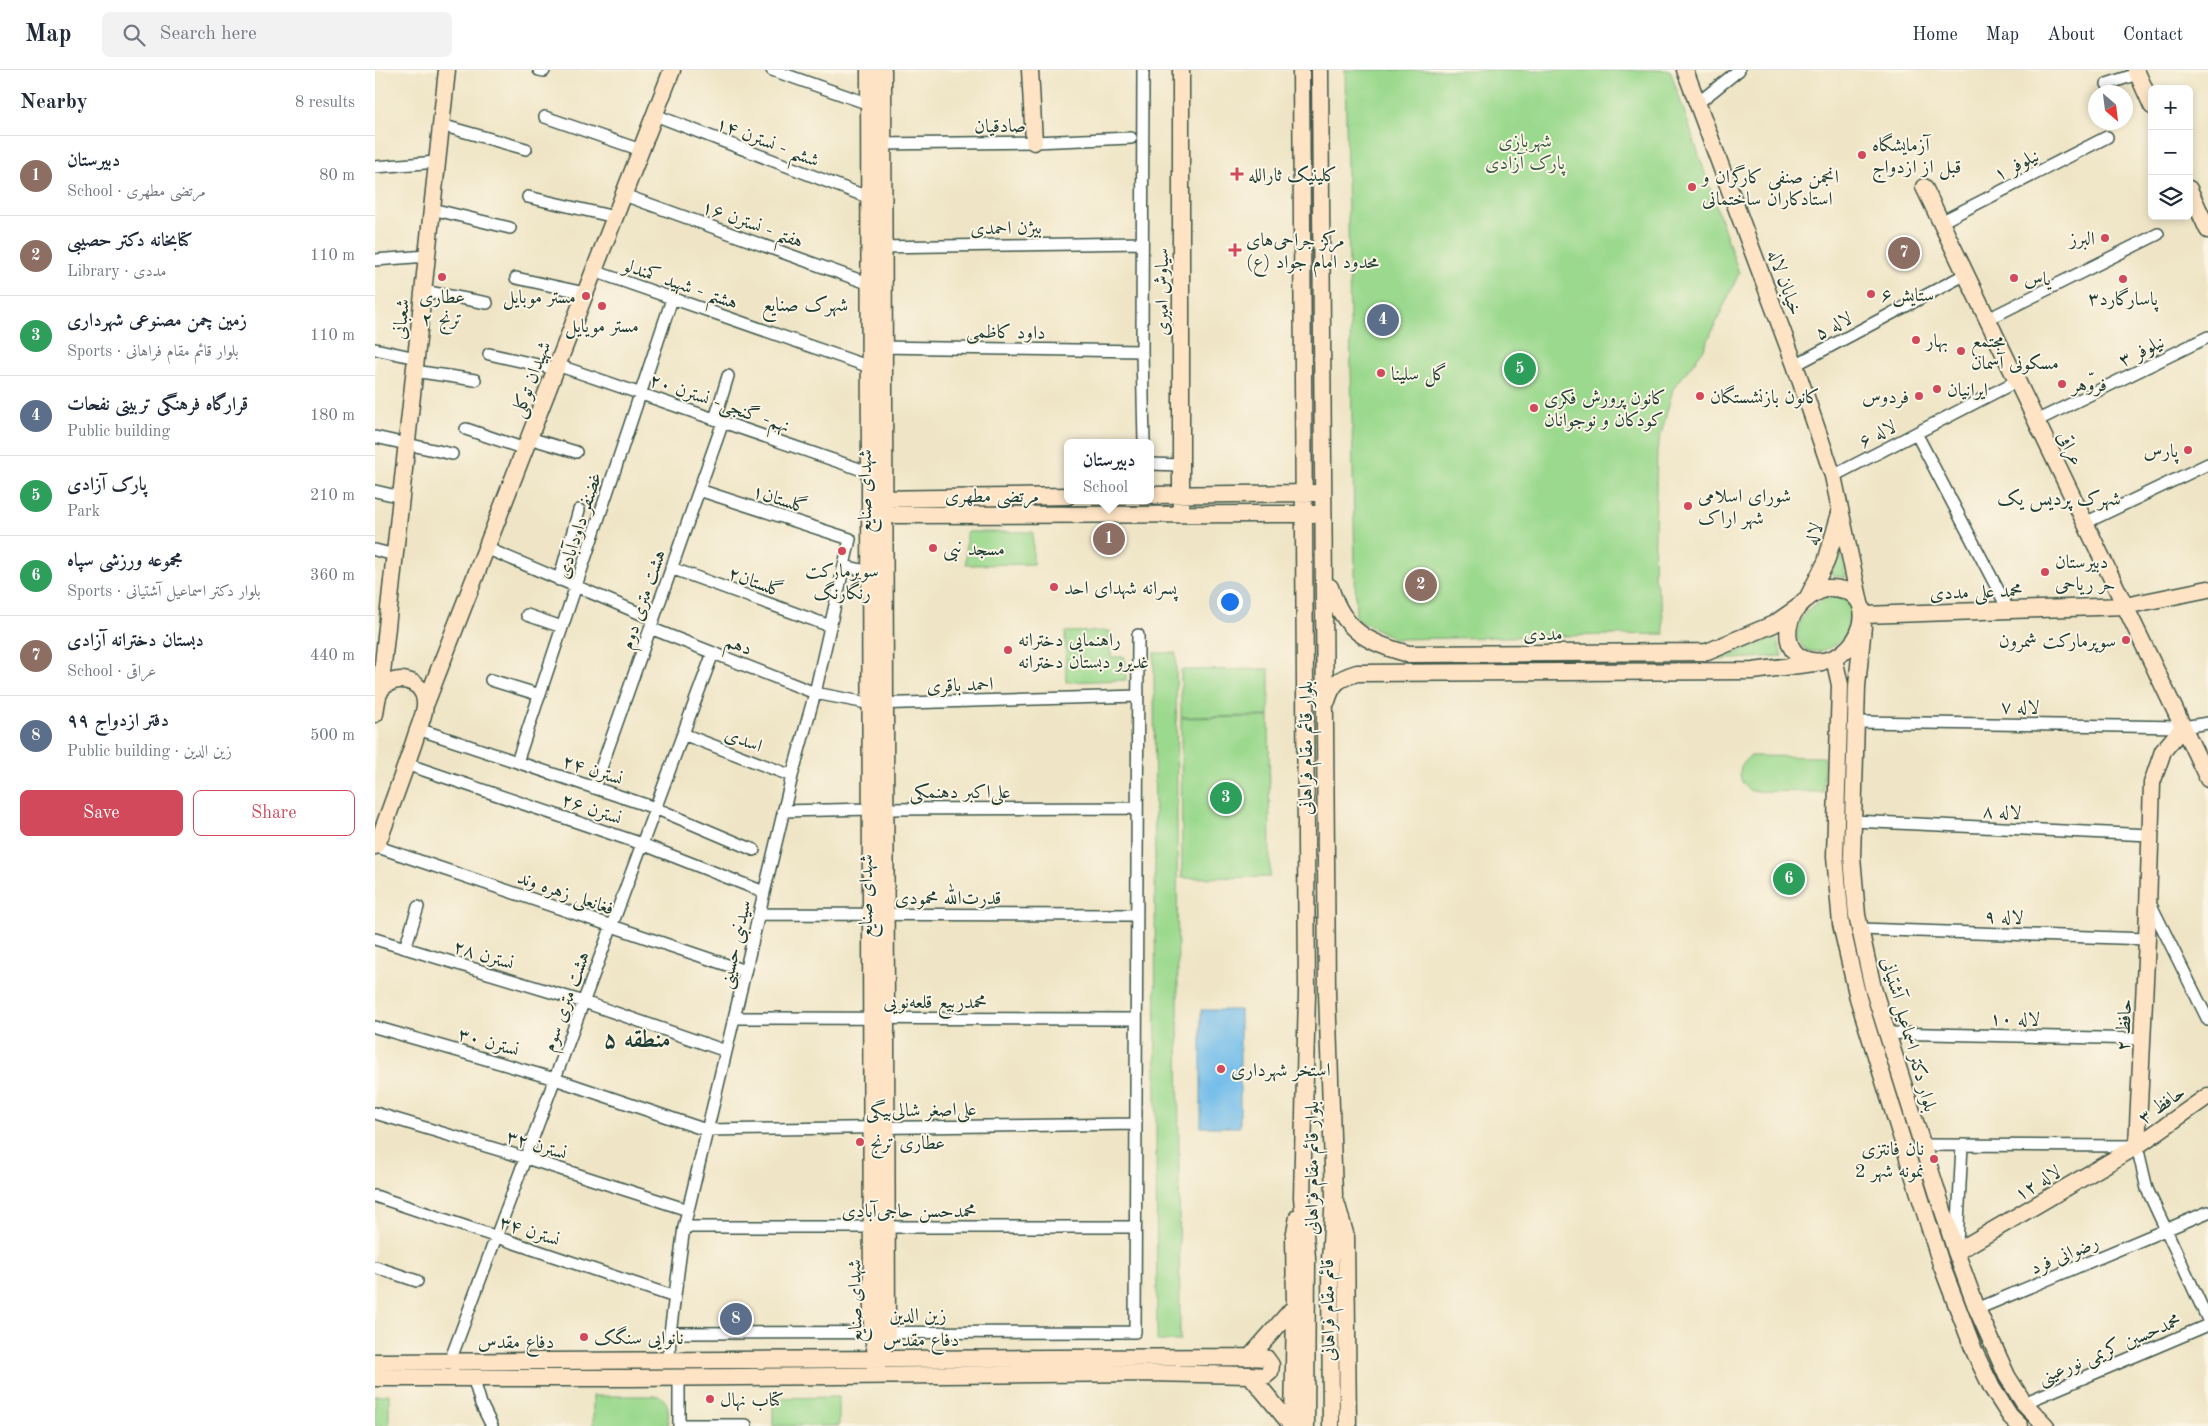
<!DOCTYPE html>
<html lang="en">
<head>
<meta charset="utf-8">
<style>
  :root { --surface:#fff; --page:#f2f2f3; --text:#1f2937; --muted:#747a83; --line:#e0e1e3; --accent:#d1495b }
  body { margin:0; font-family:"Old Standard TT",Amiri,serif; background:var(--page); color:var(--text) }
  .controls { position:absolute; right:15px; top:15px; display:grid; overflow:hidden; border-radius:8px; box-shadow:0 2px 8px #0003 }
  .controls button { width:45px; height:45px; display:grid; place-items:center; padding:0; border:0; border-bottom:1px solid var(--line); background:var(--surface); color:var(--text); font:25px sans-serif }
  .compass { position:absolute; left:1713px; top:15px; width:45px; height:45px; border-radius:50%; background:var(--surface); box-shadow:0 2px 8px #0003; rotate:152deg }
  .you { position:absolute; left:854px; top:531px; width:18px; height:18px; margin:-12px; border:4px solid #fff; border-radius:50%; background:#1a73e8; box-shadow:0 0 0 8px #1a73e833 }
  .badge { display:grid; place-items:center; width:32px; height:32px; border-radius:50%; background:var(--accent); color:#fff; font-size:16px; font-weight:700 }
  .pin { position:absolute; translate:-50% -50%; border:2px solid #fff; box-shadow:0 1px 5px #0006 }
  .popup { position:absolute; left:689px; top:369px; width:90px; height:65px; box-sizing:border-box; display:grid; place-content:center; border-radius:8px; background:var(--surface); filter:drop-shadow(0 1px 4px #0005); font-size:16px; white-space:nowrap; color:var(--muted) }
  .popup b { font-size:19px; color:var(--text) }
  .popup::after { content:''; position:absolute; left:50%; top:100%; margin-left:-10px; border:10px solid transparent; border-top-color:var(--surface) }
  .list { margin:0; padding:0; list-style:none }
  h2 { display:flex; justify-content:space-between; align-items:center; height:65px; margin:0; padding:0 20px; font-size:21px }
  h2 small { font-size:16px; font-weight:400; color:var(--muted) }
  .list li { display:grid; grid-template-columns:32px 1fr auto; gap:15px; align-items:center; box-sizing:border-box; height:80px; padding:0 20px; border-top:1px solid var(--line) }
  .list b { display:block; font-size:19px; white-space:nowrap }
  .list p { margin:0; font-size:16px; white-space:nowrap; color:var(--muted) }
  .list em { font-size:16px; font-style:normal; color:var(--muted) }
  .actions { display:flex; gap:10px; padding:15px 20px }
  .actions a { flex:1; padding:11px 0; border:1px solid var(--accent); border-radius:8px; text-align:center; font-size:18px; color:var(--accent) }
  .actions .main { background:var(--accent); color:#fff }
  .icon { flex:none; width:28px; height:28px; fill:none; stroke:currentColor; stroke-width:2; stroke-linecap:round; stroke-linejoin:round }
  .map { position:relative; flex:none; width:1833px; height:1356px; overflow:hidden }
  header { display:flex; align-items:center; gap:30px; box-sizing:border-box; height:70px; padding:0 25px; background:var(--surface); border-bottom:1px solid var(--line) }
  header strong { font-size:24px }
  nav { display:flex; gap:28px; margin-inline-start:auto; font-size:18px }
  .search { width:350px; height:45px; background:var(--page); display:flex; align-items:center; gap:12px; box-sizing:border-box; padding:0 18px; border-radius:8px; color:var(--muted); font-size:19px }
  main { display:flex }
  aside { flex:1; background:var(--surface) }
  .map>svg:first-child { display:block }
  .green { fill:#9bd98e; stroke:#5d8b61 }
  .water { fill:#71bcea; stroke:#487c8f }
  .lines { fill:none; stroke-linecap:round; stroke-linejoin:round }
  .street-casing { stroke:#3e564a; stroke-width:14 }
  .secondary-casing { stroke:#3e564a; stroke-width:19 }
  .street { stroke:#fff; stroke-width:11 }
  .secondary { stroke:#fee4c5; stroke-width:16 }
  .poi-dot { fill:#d1495b; stroke:#fcf5e5; stroke-width:2 }
  .labels { text-anchor:middle; stroke-width:4; stroke-linejoin:round; paint-order:stroke }
  .street-label { font-size:19px; fill:#1f3d34; stroke:#fcf5e5 }
  .park-label { font-size:19px; fill:#385c46; stroke:#fcf5e5 }
  .poi-label { font-size:19px; fill:#1f3d34; stroke:#fcf5e5; text-anchor:start }
  .neighbourhood-label { font-size:20px; fill:#1f3d34; stroke:#fcf5e5 }
  .district-label { font-size:24px; font-weight:bold; fill:#1f3d34; stroke:#fcf5e5 }
</style>
</head>
<body>
<header>
<strong>Map</strong>
<div class="search"><svg class="icon" aria-label="search" viewBox="0 0 24 24"><circle cx="10" cy="10" r="6"/><path d="M15 15l6 6"/></svg>Search here</div>
<nav><a>Home</a><a>Map</a><a>About</a><a>Contact</a></nav>
</header>
<main>
<aside>
<h2>Nearby<small>8 results</small></h2>
<ul class="list">
<li><span class="badge" style="background:#8d6e63">1</span><div><b>دبیرستان</b><p>School · مرتضی مطهری</p></div><em>80 m</em></li>
<li><span class="badge" style="background:#8d6e63">2</span><div><b>کتابخانه دکتر حصیبی</b><p>Library · مددی</p></div><em>110 m</em></li>
<li><span class="badge" style="background:#2e9e5b">3</span><div><b>زمین چمن مصنوعی شهرداری</b><p>Sports · بلوار قائم مقام فراهانی</p></div><em>110 m</em></li>
<li><span class="badge" style="background:#5c6f8a">4</span><div><b>قرارگاه فرهنگی تربیتی نفحات</b><p>Public building</p></div><em>180 m</em></li>
<li><span class="badge" style="background:#2e9e5b">5</span><div><b>پارک آزادی</b><p>Park</p></div><em>210 m</em></li>
<li><span class="badge" style="background:#2e9e5b">6</span><div><b>مجموعه ورزشی سپاه</b><p>Sports · بلوار دکتر اسماعیل آشتیانی</p></div><em>360 m</em></li>
<li><span class="badge" style="background:#8d6e63">7</span><div><b>دبستان دخترانه آزادی</b><p>School · عراقی</p></div><em>440 m</em></li>
<li><span class="badge" style="background:#5c6f8a">8</span><div><b>دفتر ازدواج ۹۹</b><p>Public building · زین الدین</p></div><em>500 m</em></li>
</ul>
<div class="actions"><a class="main">Save</a><a>Share</a></div>
</aside>
<div class="map">
<svg width="1833" height="1356" viewBox="0 0 1833 1356">
  <rect width="100%" height="100%" fill="#fcf5e5"/>
  <filter id="ink" filterUnits="userSpaceOnUse"><feTurbulence type="fractalNoise" baseFrequency=".02" numOctaves="2"/><feDisplacementMap in="SourceGraphic" scale="10" xChannelSelector="R" yChannelSelector="G"/><feConvolveMatrix kernelMatrix="1 2 1 2 8 2 1 2 1" color-interpolation-filters="sRGB"/></filter>
  <filter id="wash" filterUnits="userSpaceOnUse"><feTurbulence type="fractalNoise" baseFrequency=".0096" numOctaves="4" result="noise"/><feDisplacementMap in="SourceGraphic" scale="20" xChannelSelector="R" yChannelSelector="G"/><feGaussianBlur stdDeviation="1.12" result="paint"/><feColorMatrix in="noise" values="0 0 0 0 0 0 0 0 0 0 0 0 0 0 0 0 0 1.4 0 .05"/><feComposite in="paint" operator="in"/></filter>
  <g filter="url(#wash)">
    <rect width="100%" height="100%" fill="#efe5c6"/>
    <path class="green" d="M970,0h325l69,203 -35,76 -31,40 -16,61 -3,127 8,28 2,29 -268,5 -40,-20z
      M1463,461l8,47 -14,-3z
      M591,462h67v32l-67,1z
      M1460,527c43,8 5,64 -30,53l-8,-13c0,-22 17,-37 38,-40z
      M735,561l1,26h14l1,23 -60,2 -1,-50z
      M1401,567l6,19 -63,4z
      M779,583h22l4,688h-23z
      M894,599v47l-88,1v-47z
      M894,647l1,160 -88,1 -1,-160z
      M1376,686l73,1 -1,35 -72,-1c-14,-8 -15,-27 0,-35z
      M14,1324v32h-14v-30z
      M218,1326h66c12,6 9,18 9,30h-75z
      M464,1327v29h-66v-28z"/>
    <path class="water" d="M826,940h39v117h-39z"/>
  </g>
  <g filter="url(#ink)">
    <g class="lines">
      <g class="street-casing">
        <path id="street" d="M164,0l5,1
          M397,0l97,34
          M768,0l-1,281 2,92
          M1732,14l30,-10
          M1323,33l41,-33
          M280,45l215,83
          M170,47l96,33
          M66,55l85,24
          M501,74l158,-2 97,-4
          M0,97l62,-5
          M249,125l246,89
          M153,127l87,20
          M57,139l78,19
          M1566,152l166,-85
          M501,177l266,-4
          M0,190l52,-4
          M219,201l276,96
          M141,208l69,15
          M48,221l64,12
          M1613,249l170,-85
          M502,277l265,4
          M0,279l41,9
          M114,284l67,15
          M182,295l314,108
          M1420,295l171,-91
          M39,301l61,9
          M340,349l13,-43
          M1661,351l172,-84
          M91,359l59,20
          M1541,363l92,176
          M0,367l77,17
          M154,368l47,14
          M775,394l31,1
          M1458,406l184,-95
          M0,421l26,6
          M1710,453l123,-59
          M111,478l167,71
          M0,480l20,5
          M469,496l27,6
          M296,498l159,58
          M184,510l20,-70
          M152,545l35,12
          M275,558l165,65 57,11 266,-8
          M116,610l49,15
          M1482,652l326,5 25,-4
          M43,659l237,79 99,42
          M308,664l109,42
          M142,692l155,-463
          M31,694l236,80 122,48
          M219,718l129,-366
          M408,741l89,-2 265,-1
          M1478,751l297,14
          M0,776l370,125
          M1774,831l59,119
          M384,844l378,1
          M1485,859l287,10
          M0,869l209,63 142,49
          M30,878l13,-41
          M359,948l402,1
          M0,957l180,52 151,51 430,-6
          M1512,963l255,6
          M0,1043l151,45 162,52
          M1547,1075l215,1 10,43 61,131
          M0,1126l300,101
          M309,1157h451
          M1582,1173l5,-98
          M0,1197l42,14
          M1602,1239l231,-97
          M295,1263l465,-1 3,-697
          M294,1290l1,-27 14,-106 108,-451 23,-83 35,-154 -151,-49
          M75,1291l263,-708
          M98,1307l8,27 11,22
          M304,1307v49
          M1649,1333l184,-78
          M304,1355h67"/>
      </g>
      <g class="secondary-casing">
        <path id="secondary" d="M494,0l3,1261 5,28 -2,16
          M655,0l4,72
          M926,0l6,923 -5,204 5,61 -1,168
          M945,0l7,922 7,203 -4,65 1,166
          M1310,0l110,295 38,111 27,127
          M1761,0l16,36
          M1549,117l284,592
          M1814,119l19,41
          M775,425l164,-2
          M500,429l193,-3
          M806,444v-444
          M498,445l443,-1
          M955,517c13,43 37,56 79,67l298,-2 67,-28 23,-16
          M1452,518c62,-2 34,80 -16,73 -27,-5 -28,-36 -13,-54 8,-9 17,-15 29,-19z
          M1432,529l19,-37 14,-49
          M1489,545l261,-9 83,-17
          M1488,556l-6,60 -5,171 5,58 16,73 83,264 21,57 30,67 17,27 22,23
          M1459,588l6,27 -5,171 6,68 17,74 83,266 34,89 17,35 18,28 10,10
          M5,622l67,-622
          M952,631c6,-19 11,-22 30,-28l396,-2 69,-9
          M51,633l246,-633
          M0,644c1,-7 2,-17 5,-23 13,-19 44,-12 45,11 1,11 -7,26 -10,37 -11,33 -23,65 -35,98l-5,9
          M1762,1076l10,-207 5,-156 11,-32 20,-24
          M962,1135l9,32 2,189
          M1581,1182l181,-106 71,-50
          M502,1289l10,-19 -4,-1270
          M0,1292l875,-5 45,-51
          M875,1305l15,1 5,-4 1,-7 -5,-7 -16,-1
          M0,1308h254l519,-5 102,2 42,51
          M918,1356l2,-120 -1,-69 4,-20"/>
      </g>
      <use href="#street" class="street"/>
      <use href="#secondary" class="secondary"/>
    </g>
  </g>
  <g class="poi-dot">
    <circle cx="1487" cy="85" r="5"/>
    <path d="M859.5 96.5h5v5h5v5h-5v5h-5v-5h-5v-5h5z"/>
    <circle cx="1317" cy="117" r="5"/>
    <circle cx="1730" cy="168" r="5"/>
    <path d="M857.5 172.5h5v5h5v5h-5v5h-5v-5h-5v-5h5z"/>
    <circle cx="67" cy="207" r="5"/>
    <circle cx="1639" cy="208" r="5"/>
    <circle cx="1748" cy="209" r="5"/>
    <circle cx="1496" cy="224" r="5"/>
    <circle cx="211" cy="226" r="5"/>
    <circle cx="227" cy="236" r="5"/>
    <circle cx="1541" cy="270" r="5"/>
    <circle cx="1586" cy="281" r="5"/>
    <circle cx="1006" cy="303" r="5"/>
    <circle cx="1687" cy="314" r="5"/>
    <circle cx="1562" cy="319" r="5"/>
    <circle cx="1325" cy="326" r="5"/>
    <circle cx="1544" cy="326" r="5"/>
    <circle cx="1159" cy="338" r="5"/>
    <circle cx="1813" cy="380" r="5"/>
    <circle cx="1313" cy="436" r="5"/>
    <circle cx="558" cy="478" r="5"/>
    <circle cx="467" cy="481" r="5"/>
    <circle cx="1670" cy="502" r="5"/>
    <circle cx="679" cy="517" r="5"/>
    <circle cx="1751" cy="570" r="5"/>
    <circle cx="633" cy="580" r="5"/>
    <circle cx="846" cy="999" r="5"/>
    <circle cx="485" cy="1072" r="5"/>
    <circle cx="1559" cy="1089" r="5"/>
    <circle cx="209" cy="1267" r="5"/>
    <circle cx="335" cy="1329" r="5"/>
  </g>
  <g class="labels">
    <g class="street-label">
      <text transform="translate(625 55) rotate(-1)" y="7">صادقیان</text>
      <text transform="translate(393 71) rotate(21)" y="7">ششم - نسترن ۱۴</text>
      <text transform="translate(1641 94) rotate(-27)" y="7">نیلوفر ۱</text>
      <text transform="translate(378 153) rotate(20)" y="7">هفتم - نسترن ۱۶</text>
      <text transform="translate(631 157) rotate(-1)" y="7">بیژن احمدی</text>
      <text transform="translate(1411 212) rotate(70)" y="7">خیابان لاله</text>
      <text transform="translate(306 213) rotate(19)" y="7">هشتم - شهید کمندلو</text>
      <text transform="translate(786 222) rotate(-90)" y="7">سیاوش امیری</text>
      <text transform="translate(25 249) rotate(-84)" y="7">شعبانی</text>
      <text transform="translate(1458 255) rotate(-28)" y="7">لاله ۵</text>
      <text transform="translate(631 261) rotate(1)" y="7">داود کاظمی</text>
      <text transform="translate(1766 280) rotate(-26)" y="7">نیلوفر ۳</text>
      <text transform="translate(155 309) rotate(-69)" y="7">شهیدان توکلی</text>
      <text transform="translate(345 332) rotate(19)" y="7">نهم- گنجی- نسترن ۲۰</text>
      <text transform="translate(1502 363) rotate(-27)" y="7">لاله ۶</text>
      <text transform="translate(1696 378) rotate(64)" y="7">عراقی</text>
      <text transform="translate(489 421) rotate(-90)" y="7">شهدای صنایع</text>
      <text x="617" y="432">مرتضی مطهری</text>
      <text transform="translate(405 428) rotate(18)" y="7">گلستان۱</text>
      <text transform="translate(203 455) rotate(-72)" y="7">غضنفر داودآبادی</text>
      <text transform="translate(1438 464) rotate(-74)" y="7">لاله</text>
      <text transform="translate(381 511) rotate(20)" y="7">گلستان۲</text>
      <text transform="translate(1601 521) rotate(-2)" y="7">محمد علی مددی</text>
      <text transform="translate(267 529) rotate(-71)" y="7">هشت متری دوم</text>
      <text x="1168" y="570">مددی</text>
      <text transform="translate(364 574) rotate(21)" y="7">دهم</text>
      <text transform="translate(585 614) rotate(-2)" y="7">احمد باقری</text>
      <text transform="translate(1645 636) rotate(1)" y="7">لاله ۷</text>
      <text transform="translate(369 669) rotate(21)" y="7">اسدی</text>
      <text transform="translate(930 678) rotate(-90)" y="7">بلوار قائم مقام فراهانی</text>
      <text transform="translate(218 699) rotate(18)" y="7">نسترن ۲۴</text>
      <text x="585" y="728">علی‌اکبر دهنمکی</text>
      <text transform="translate(217 738) rotate(19)" y="7">نسترن ۲۶</text>
      <text transform="translate(1627 741) rotate(3)" y="7">لاله ۸</text>
      <text transform="translate(191 822) rotate(19)" y="7">فغانعلی زهره وند</text>
      <text transform="translate(490 826) rotate(-90)" y="7">شهدای صنایع</text>
      <text x="573" y="834">قدرت‌الله محمودی</text>
      <text transform="translate(1629 846) rotate(2)" y="7">لاله ۹</text>
      <text transform="translate(359 874) rotate(-77)" y="7">سیدنبی حسینی</text>
      <text transform="translate(109 884) rotate(17)" y="7">نسترن ۲۸</text>
      <text transform="translate(190 931) rotate(-70)" y="7">هشت متری سوم</text>
      <text x="560" y="938">محمدربیع قلعه‌نویی</text>
      <text transform="translate(1640 948) rotate(1)" y="7">لاله ۱۰</text>
      <text transform="translate(1748 955) rotate(-87)" y="7">حافظ ۲</text>
      <text transform="translate(1535 964) rotate(74)" y="7">بلوار دکتر اسماعیل آشتیانی</text>
      <text transform="translate(114 971) rotate(16)" y="7">نسترن ۳۰</text>
      <text transform="translate(1786 1034) rotate(-35)" y="7">حافظ ۳</text>
      <text transform="translate(546 1039) rotate(-1)" y="7">علی‌اصغر شالی‌بیگی</text>
      <text transform="translate(162 1074) rotate(17)" y="7">نسترن ۳۲</text>
      <text transform="translate(936 1098) rotate(-90)" y="7">بلوار قائم مقام فراهانی</text>
      <text transform="translate(1662 1112) rotate(-31)" y="7">لاله ۱۲</text>
      <text x="534" y="1147">محمدحسن حاجی‌آبادی</text>
      <text transform="translate(155 1160) rotate(18)" y="7">نسترن ۳۴</text>
      <text transform="translate(1689 1184) rotate(-23)" y="7">رضوانی فرد</text>
      <text transform="translate(479 1231) rotate(-91)" y="7">شهدای صنایع</text>
      <text transform="translate(952 1240) rotate(-91)" y="7">قائم مقام فراهانی</text>
      <text x="543" y="1251">زین الدین</text>
      <text x="546" y="1276">دفاع مقدس</text>
      <text x="141" y="1278">دفاع مقدس</text>
      <text transform="translate(1734 1278) rotate(-23)" y="7">محمدحسین کریمی نورعینی</text>
    </g>
    <g class="park-label">
      <text x="1150" y="77">شهربازی<tspan x="1150" dy="22">پارک آزادی</tspan></text>
    </g>
    <g class="poi-label">
      <text x="1497" y="81">آزمایشگاه<tspan x="1497" dy="22">قبل از ازدواج</tspan></text>
      <text x="873" y="111">کلینیک ثارالله</text>
      <text x="1327" y="113">انجمن صنفی کارگران و<tspan x="1327" dy="22">استادکاران ساختمانی</tspan></text>
      <text x="1720" y="175" text-anchor="end">البرز</text>
      <text x="871" y="176">مرکز جراحی‌های<tspan x="871" dy="22">محدود امام جواد (ع)</tspan></text>
      <text x="1649" y="215">یاس</text>
      <text x="1506" y="231">ستایش۶</text>
      <text x="67" y="233" text-anchor="middle">عطاری<tspan x="67" dy="22">ترنج ۲</tspan></text>
      <text x="201" y="233" text-anchor="end">مستر موبایل</text>
      <text x="1748" y="235" text-anchor="middle">پاسارگارد۳</text>
      <text x="227" y="262" text-anchor="middle">مستر مویایل</text>
      <text x="1551" y="277">بهار</text>
      <text x="1596" y="277">مجتمع<tspan x="1596" dy="22">مسکونی آسمان</tspan></text>
      <text x="1016" y="310">گل سلینا</text>
      <text x="1697" y="321">فروّهر</text>
      <text x="1572" y="326">ایرانیان</text>
      <text x="1335" y="333">کانون بازنشستگان</text>
      <text x="1534" y="333" text-anchor="end">فردوس</text>
      <text x="1169" y="334">کانون پرورش فکری<tspan x="1169" dy="22">کودکان و نوجوانان</tspan></text>
      <text x="1803" y="387" text-anchor="end">پارس</text>
      <text x="1323" y="432">شورای اسلامی<tspan x="1323" dy="22">شهر اراک</tspan></text>
      <text x="568" y="485">مسجد نبی</text>
      <text x="1680" y="498">دبیرستان<tspan x="1680" dy="22">حر ریاحی</tspan></text>
      <text x="467" y="507" text-anchor="middle">سوپرمارکت<tspan x="467" dy="22">رنگارنگ</tspan></text>
      <text x="689" y="524">پسرانه شهدای احد</text>
      <text x="643" y="576">راهنمایی دخترانه<tspan x="643" dy="22">غدیرو دبستان دخترانه</tspan></text>
      <text x="1741" y="577" text-anchor="end">سوپرمارکت شمرون</text>
      <text x="856" y="1006">استخر شهرداری</text>
      <text x="495" y="1079">عطاری ترنج</text>
      <text x="1549" y="1085" text-anchor="end">نان فانتزی<tspan x="1549" dy="22">نمونه شهر 2</tspan></text>
      <text x="219" y="1274">نانوایی سنگک</text>
      <text x="345" y="1336">کتاب نهال</text>
    </g>
    <g class="neighbourhood-label">
      <text x="430" y="241">شهرک صنایع</text>
      <text x="1684" y="435">شهرک پردیس یک</text>
    </g>
    <g class="district-label">
      <text x="262" y="977">منطقه ۵</text>
    </g>
  </g>
</svg>
<div class="controls">
<button>+</button>
<button>−</button>
<button><svg class="icon" aria-label="layers" viewBox="0 0 24 24"><path d="M12 4l9 5-9 5-9-5zM3 14l9 5 9-5"/></svg></button>
</div>
<svg class="compass" viewBox="-18 -18 36 36"><path d="M0-13l5 13h-10z" fill="#e53935"/><path d="M0 13l5-13h-10z" fill="#747a83"/></svg>
<div class="you"></div>
<div class="pin badge" style="left:734px;top:469px;background:#8d6e63">1</div>
<div class="popup"><b>دبیرستان</b>School</div>
<div class="pin badge" style="left:1046px;top:515px;background:#8d6e63">2</div>
<div class="pin badge" style="left:851px;top:728px;background:#2e9e5b">3</div>
<div class="pin badge" style="left:1008px;top:250px;background:#5c6f8a">4</div>
<div class="pin badge" style="left:1145px;top:299px;background:#2e9e5b">5</div>
<div class="pin badge" style="left:1414px;top:809px;background:#2e9e5b">6</div>
<div class="pin badge" style="left:1529px;top:183px;background:#8d6e63">7</div>
<div class="pin badge" style="left:361px;top:1249px;background:#5c6f8a">8</div>
</div>
</main>
</body>
</html>
